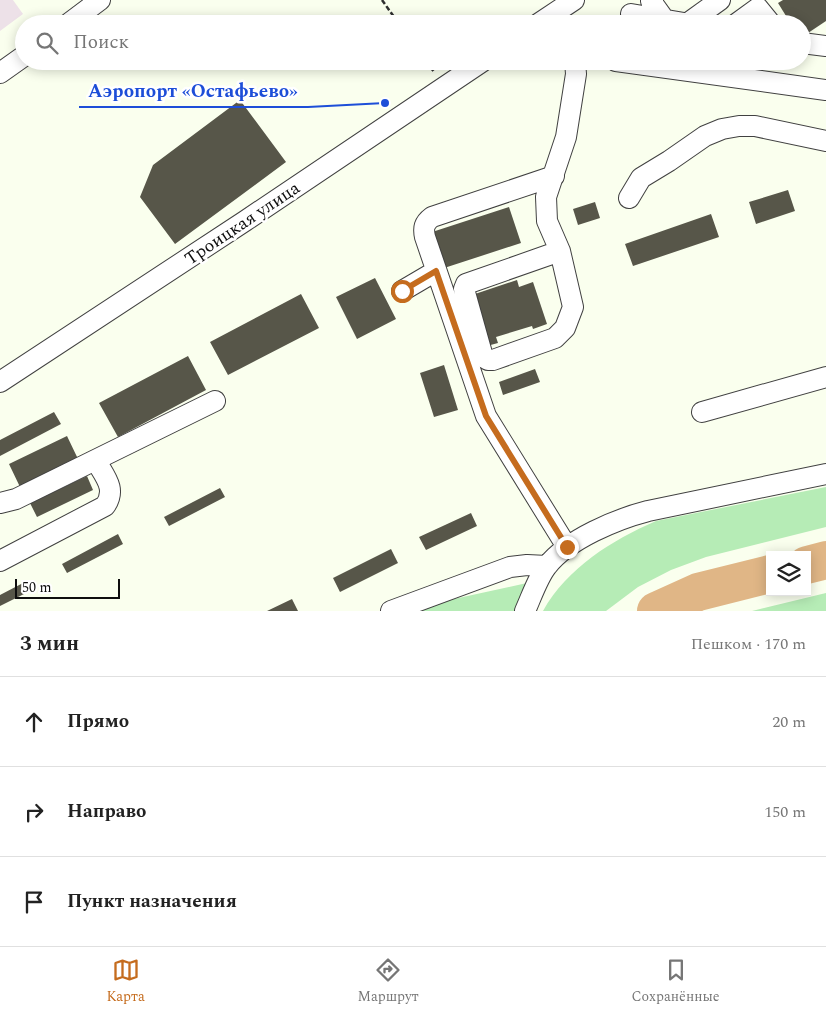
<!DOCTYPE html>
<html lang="ru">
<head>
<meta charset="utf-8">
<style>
  :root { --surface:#fff; --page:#f2f2f2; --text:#222; --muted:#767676; --line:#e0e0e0; --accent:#c56c1e }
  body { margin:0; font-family:Spectral,serif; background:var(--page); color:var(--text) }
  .controls { position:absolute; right:15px; bottom:15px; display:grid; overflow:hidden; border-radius:0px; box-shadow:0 2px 12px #0003 }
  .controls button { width:45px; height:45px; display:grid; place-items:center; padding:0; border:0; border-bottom:1px solid var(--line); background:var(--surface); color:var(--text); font:25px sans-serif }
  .scale { position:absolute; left:15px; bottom:12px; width:105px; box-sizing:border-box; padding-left:5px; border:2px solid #0e0e0e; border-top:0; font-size:14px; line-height:18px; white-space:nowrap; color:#0e0e0e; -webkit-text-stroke:4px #fff; paint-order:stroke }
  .stop { position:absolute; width:15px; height:15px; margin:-11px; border:4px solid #c56c1e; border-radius:50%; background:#fff }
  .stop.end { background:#c56c1e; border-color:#fff; box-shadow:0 1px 5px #0008 }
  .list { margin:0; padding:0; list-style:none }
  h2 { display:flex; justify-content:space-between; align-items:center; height:65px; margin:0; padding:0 20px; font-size:21px }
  h2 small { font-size:16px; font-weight:400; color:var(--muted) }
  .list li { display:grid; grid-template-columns:32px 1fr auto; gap:15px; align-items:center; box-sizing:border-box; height:90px; padding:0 20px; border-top:1px solid var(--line) }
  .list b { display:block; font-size:19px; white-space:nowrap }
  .list em { font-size:16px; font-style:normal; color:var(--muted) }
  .icon { flex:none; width:28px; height:28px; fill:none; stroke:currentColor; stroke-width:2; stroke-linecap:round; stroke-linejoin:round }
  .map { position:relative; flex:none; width:826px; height:611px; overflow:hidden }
  .search { position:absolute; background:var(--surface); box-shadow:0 2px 12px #0003; left:15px; right:15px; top:15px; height:55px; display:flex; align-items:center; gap:12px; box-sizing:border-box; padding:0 18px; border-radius:28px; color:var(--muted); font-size:19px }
  .sheet { height:335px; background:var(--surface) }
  nav { display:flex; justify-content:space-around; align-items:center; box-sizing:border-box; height:70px; border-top:1px solid var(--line); background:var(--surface); font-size:14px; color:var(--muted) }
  nav a { display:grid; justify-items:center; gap:2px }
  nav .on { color:var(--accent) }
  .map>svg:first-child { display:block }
  .industrial { fill:#ede1e8 }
  .green { fill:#b6ecb6 }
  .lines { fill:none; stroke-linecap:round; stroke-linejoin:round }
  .taxiway { stroke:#e0b686; stroke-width:38 }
  .building { fill:#575649 }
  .minor-casing { stroke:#414141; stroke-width:22 }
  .path { stroke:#303030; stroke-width:2.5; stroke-dasharray:5 2.5; stroke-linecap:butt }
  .minor { stroke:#fff; stroke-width:20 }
  .route { stroke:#c56c1e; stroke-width:6 }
  .labels { text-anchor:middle; stroke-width:5; stroke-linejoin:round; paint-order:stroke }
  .street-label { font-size:18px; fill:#0e0e0e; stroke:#fff }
  .leader { fill:none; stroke:#1d4ed8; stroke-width:2 }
  .callout-dot { fill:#1d4ed8; stroke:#fff; stroke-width:2 }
  .callout-label { font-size:19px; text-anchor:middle; font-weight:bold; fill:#1d4ed8; stroke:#fff; stroke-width:5; stroke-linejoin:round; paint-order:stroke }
</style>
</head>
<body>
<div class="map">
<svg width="826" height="611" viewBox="0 0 826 611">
  <rect width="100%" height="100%" fill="#faffee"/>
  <path class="industrial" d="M0,0h13l10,14 -23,17z"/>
  <path class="green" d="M826,487v40l-120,30 -35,13 -33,17 -32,24h-63c24,-43 69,-71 113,-90z
    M527,583l-13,28h-98l24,-9z
    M826,593v18h-74z"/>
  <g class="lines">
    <path class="taxiway" d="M807,565l19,-5
      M656,611l42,-19 72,-18"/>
  </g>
  <path class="building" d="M783,0h43v21l-24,16v-13h-11l-13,-21z
    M240,100l46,62 -111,82 -35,-47 13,-32z
    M788,190l7,21 -39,13 -7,-22z
    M595,202l5,16 -22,7 -5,-16z
    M509,207l12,36 -83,27 -12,-36z
    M711,214l8,23 -86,29 -8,-22z
    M375,278l21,41 -39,20 -21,-42z
    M517,280l2,7 14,-5 14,42 -14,5 -1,-3 -36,11 2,6 -15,4 -14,-51z
    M301,294l18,34 -91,47 -18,-33z
    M188,356l18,34 -88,47 -19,-34z
    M444,365l14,45 -24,7 -14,-44z
    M535,369l5,13 -37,13 -4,-13z
    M54,412l7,12 -61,32v-16z
    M67,436l11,23 -58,28 -11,-23z
    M87,476l6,14 -56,27 -7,-14z
    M220,488l5,9 -56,29 -5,-9z
    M471,513l6,13 -51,24 -7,-13z
    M118,534l5,10 -56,29 -5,-9z
    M391,549l7,14 -58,29 -7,-14z
    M23,583l5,9 -28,14v-11z
    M292,599l6,12h-31z"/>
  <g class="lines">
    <g class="minor-casing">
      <path id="minor" d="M653,0l-2,1 13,18
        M631,14l59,10
        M688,23l32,-23
        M68,24l32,-24
        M538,24l36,-24
        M736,24l22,-16 13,16
        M802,43l24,3
        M616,61l210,29
        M0,73l24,-17
        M554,176l-122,41c-8,6 -9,11 -7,20l61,179 81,131
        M629,198l12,-20 28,-17 36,-25 17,-7 17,-3h16l71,15
        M560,251l-94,33 -2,5 19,68 5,3h5l62,-22 10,-10 8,-21 -13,-56 -13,-30 -1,-24 20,-60 10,-63 -1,-13
        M402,291l34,-20
        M0,382l245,-161 238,-160
        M702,412l124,-35
        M0,503l16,-4 199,-98
        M0,561l105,-55c12,-17 0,-29 -9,-45
        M391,611l119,-44 17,-2 20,1
        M525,611c6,-13 13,-34 22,-45 21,-27 70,-47 101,-55l178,-37"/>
    </g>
    <path class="path" d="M382,0l17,24
      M426,61l8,11"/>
    <use href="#minor" class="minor"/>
  </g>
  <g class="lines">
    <path class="route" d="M402,291l34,-20 50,145 81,131"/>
  </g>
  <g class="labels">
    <g class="street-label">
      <text transform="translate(242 223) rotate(-34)" y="6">Троицкая улица</text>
    </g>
  </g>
  <path class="leader" d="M385 103L308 107H79"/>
  <circle class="callout-dot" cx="385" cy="103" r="5"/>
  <g class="callout-label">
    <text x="193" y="97">Аэропорт «Остафьево»</text>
  </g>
</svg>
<div class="controls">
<button><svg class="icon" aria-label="layers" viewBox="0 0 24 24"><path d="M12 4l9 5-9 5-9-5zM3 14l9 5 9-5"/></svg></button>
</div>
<div class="scale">50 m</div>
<div class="stop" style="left:402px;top:291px"></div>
<div class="stop end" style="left:567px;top:547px"></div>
<div class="search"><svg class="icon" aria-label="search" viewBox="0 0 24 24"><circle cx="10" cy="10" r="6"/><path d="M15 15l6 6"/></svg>Поиск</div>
</div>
<section class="sheet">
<h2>3 мин<small>Пешком · 170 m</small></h2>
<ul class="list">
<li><svg class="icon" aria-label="ahead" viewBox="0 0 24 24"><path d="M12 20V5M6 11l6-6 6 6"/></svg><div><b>Прямо</b></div><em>20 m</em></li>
<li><svg class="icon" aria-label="right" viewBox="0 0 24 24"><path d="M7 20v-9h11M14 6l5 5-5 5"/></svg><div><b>Направо</b></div><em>150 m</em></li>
<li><svg class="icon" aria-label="arrive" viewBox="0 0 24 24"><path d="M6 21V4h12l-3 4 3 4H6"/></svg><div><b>Пункт назначения</b></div></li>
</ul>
</section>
<nav>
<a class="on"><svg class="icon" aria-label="map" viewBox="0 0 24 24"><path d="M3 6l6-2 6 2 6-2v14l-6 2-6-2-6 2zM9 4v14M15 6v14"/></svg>Карта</a>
<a><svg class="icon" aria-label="directions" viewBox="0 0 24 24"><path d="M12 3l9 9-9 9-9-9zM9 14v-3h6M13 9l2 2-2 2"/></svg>Маршрут</a>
<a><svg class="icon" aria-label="saved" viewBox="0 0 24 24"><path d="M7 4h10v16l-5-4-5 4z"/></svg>Сохранённые</a>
</nav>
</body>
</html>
